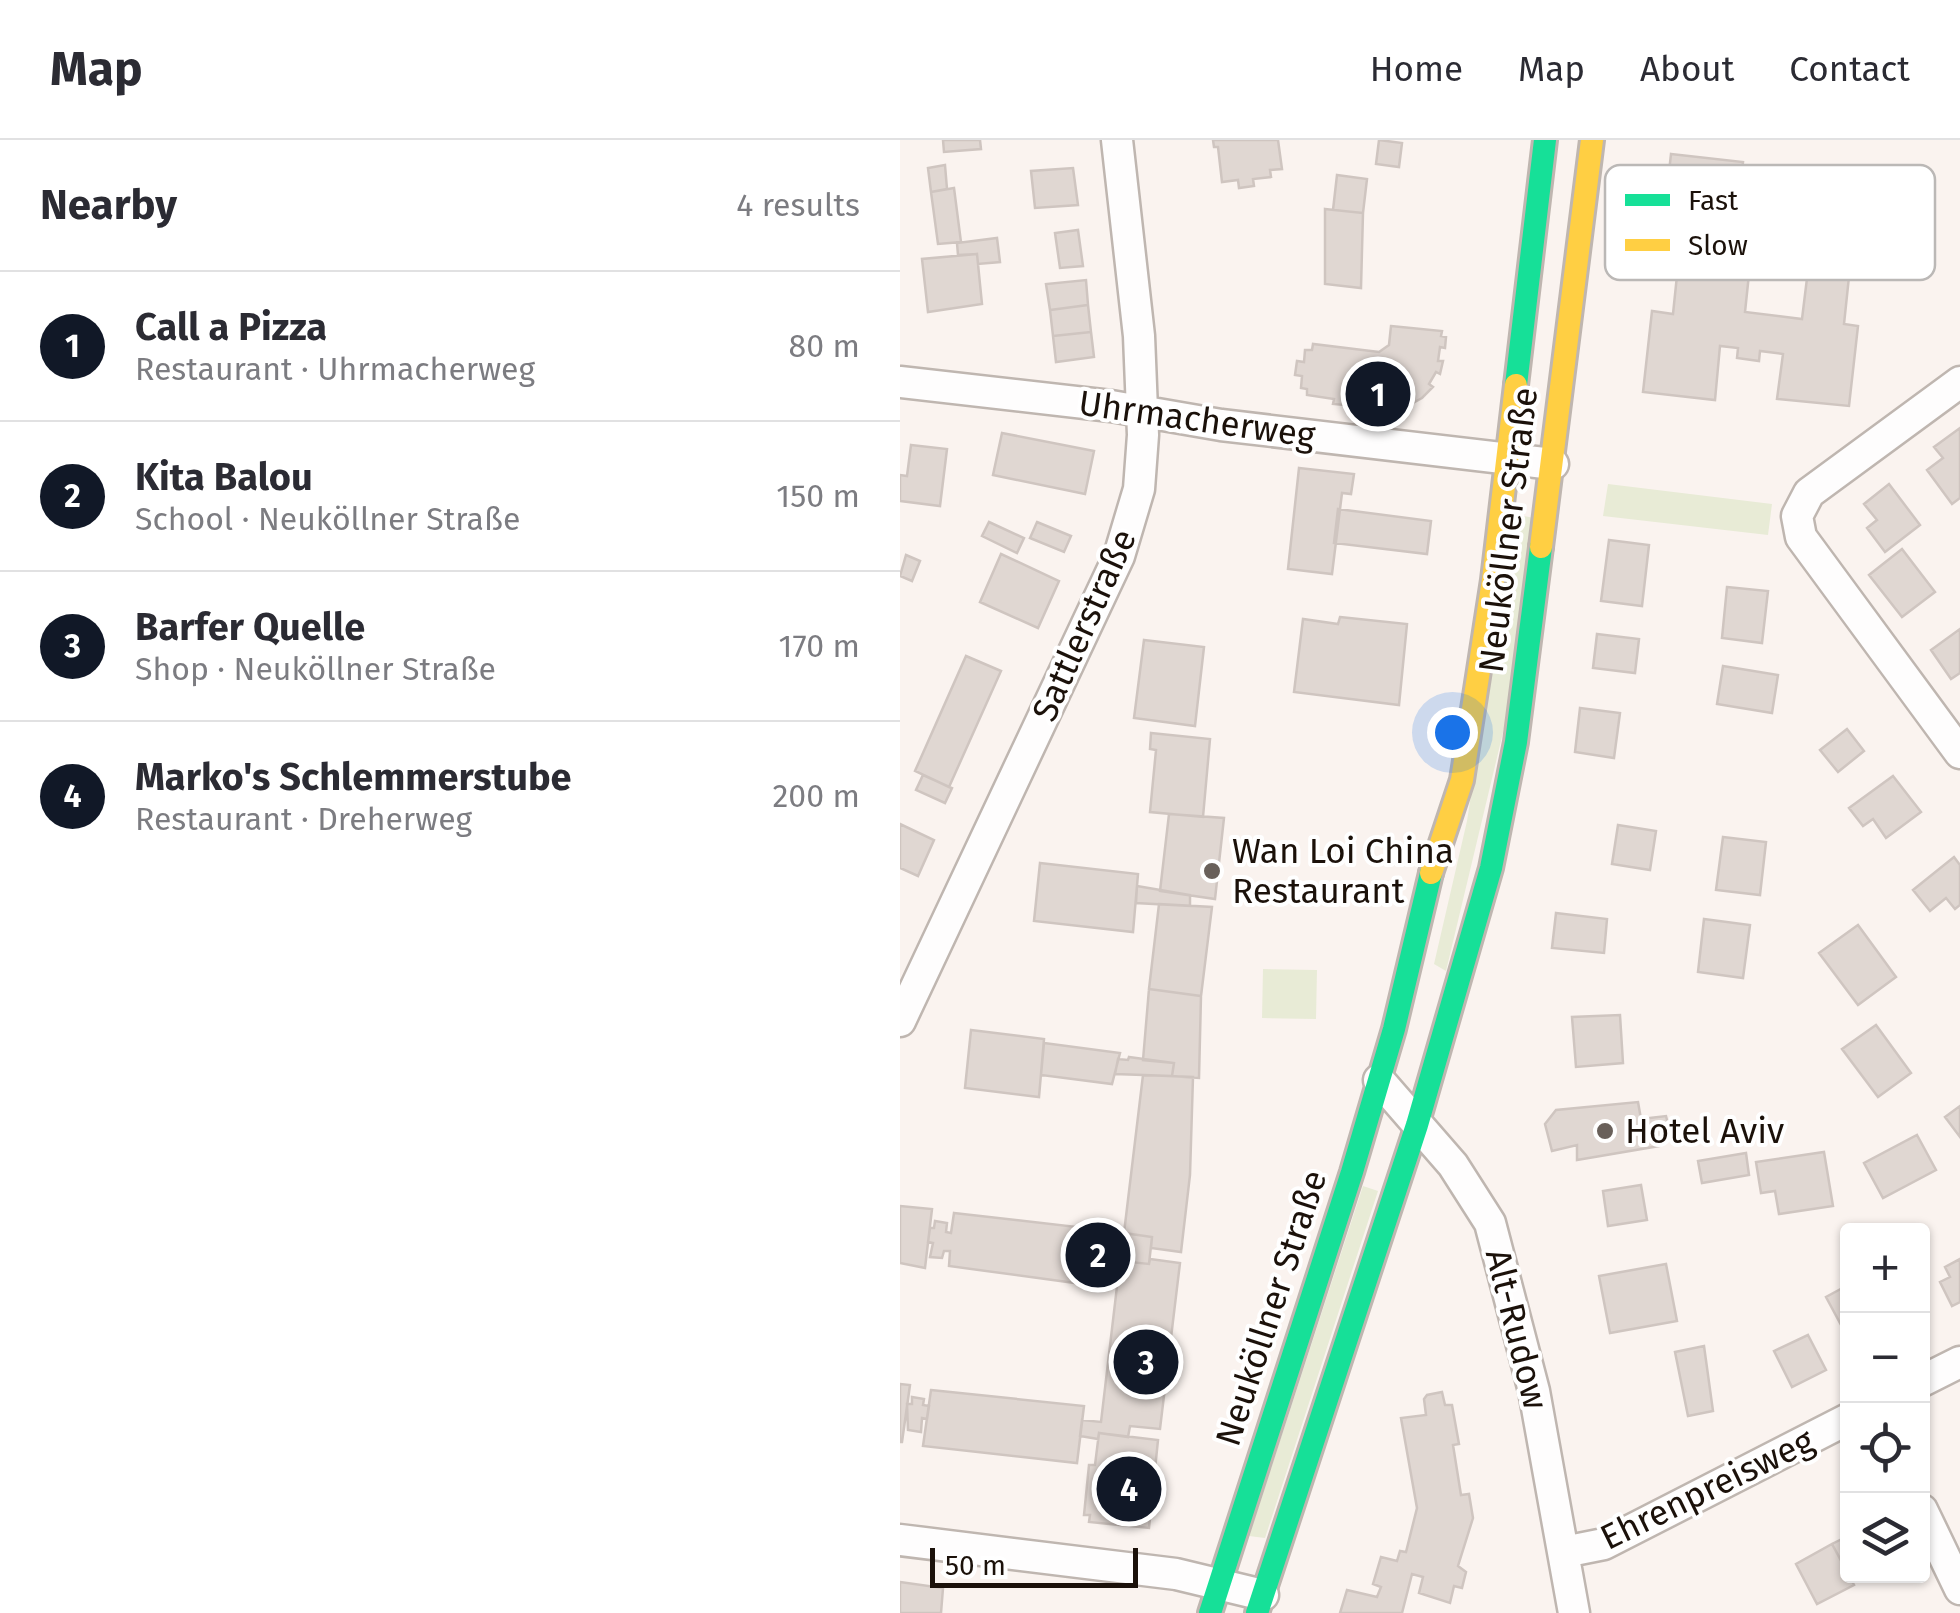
<!DOCTYPE html>
<html lang="en">
<head>
<meta charset="utf-8">
<style>
  :root { --surface:#fff; --page:#f7f7f7; --text:#2b2b33; --muted:#7c7c81; --line:#e1e1e2; --accent:#111827 }
  body { margin:0; font-family:"Fira Sans",sans-serif; background:var(--page); color:var(--text) }
  .controls { position:absolute; right:30px; bottom:30px; display:grid; overflow:hidden; border-radius:10px; box-shadow:0 2px 8px #0004 }
  .controls button { width:90px; height:90px; display:grid; place-items:center; padding:0; border:0; border-bottom:2px solid var(--line); background:var(--surface); color:var(--text); font:50px sans-serif }
  .scale { position:absolute; left:30px; bottom:25px; width:208px; box-sizing:border-box; padding-left:10px; border:5px solid #1b110a; border-top:0; font-size:28px; line-height:35px; white-space:nowrap; color:#1b110a; -webkit-text-stroke:8px #fff; paint-order:stroke }
  .you { position:absolute; left:552px; top:592px; width:35px; height:35px; margin:-25px; border:8px solid #fff; border-radius:50%; background:#1a73e8; box-shadow:0 0 0 15px #1a73e833 }
  .badge { display:grid; place-items:center; width:65px; height:65px; border-radius:50%; background:var(--accent); color:#fff; font-size:32px; font-weight:700 }
  .pin { position:absolute; translate:-50% -50%; border:5px solid #fff; box-shadow:0 2px 10px #0006 }
  .list { margin:0; padding:0; list-style:none }
  h2 { display:flex; justify-content:space-between; align-items:center; height:130px; margin:0; padding:0 40px; font-size:42px }
  h2 small { font-size:32px; font-weight:400; color:var(--muted) }
  .list li { display:grid; grid-template-columns:65px 1fr auto; gap:30px; align-items:center; box-sizing:border-box; height:150px; padding:0 40px; border-top:2px solid var(--line) }
  .list b { display:block; font-size:38px; white-space:nowrap }
  .list p { margin:0; font-size:32px; white-space:nowrap; color:var(--muted) }
  .list em { font-size:32px; font-style:normal; color:var(--muted) }
  .icon { flex:none; width:55px; height:55px; fill:none; stroke:currentColor; stroke-width:2; stroke-linecap:round; stroke-linejoin:round }
  .map { position:relative; flex:none; width:1060px; height:1473px; overflow:hidden }
  header { display:flex; align-items:center; gap:60px; box-sizing:border-box; height:140px; padding:0 50px; background:var(--surface); border-bottom:2px solid var(--line) }
  header strong { font-size:48px }
  nav { display:flex; gap:55px; margin-inline-start:auto; font-size:35px }
  main { display:flex }
  aside { flex:1; background:var(--surface) }
  .map>svg:first-child { display:block }
  .green { fill:#e8ebd6 }
  .building { fill:#e0d7d2; stroke:#cfc5c0; stroke-width:2.5; fill-rule:evenodd }
  .lines { fill:none; stroke-linecap:round; stroke-linejoin:round }
  .street-casing { stroke:#bfb6b0; stroke-width:35 }
  .fast-casing { stroke:#bfb6b0; stroke-width:28 }
  .slow-casing { stroke:#bfb6b0; stroke-width:28 }
  .street { stroke:#fefdfd; stroke-width:30 }
  .fast { stroke:#16e098; stroke-width:22 }
  .slow { stroke:#ffcf43; stroke-width:22 }
  .poi-dot { fill:#69605a; stroke:#fff; stroke-width:4 }
  .labels { text-anchor:middle; stroke-width:8; stroke-linejoin:round; paint-order:stroke }
  .street-label { font-size:35px; fill:#1b110a; stroke:#fff }
  .poi-label { font-size:35px; fill:#1b110a; stroke:#fff; text-anchor:start }
  .key { fill:#fff; stroke:#bbb8b6; stroke-width:2.5 }
  .key-label { font-size:28px; fill:#1b110a }
</style>
</head>
<body>
<header>
<strong>Map</strong>
<nav><a>Home</a><a>Map</a><a>About</a><a>Contact</a></nav>
</header>
<main>
<aside>
<h2>Nearby<small>4 results</small></h2>
<ul class="list">
<li><span class="badge">1</span><div><b>Call a Pizza</b><p>Restaurant · Uhrmacherweg</p></div><em>80 m</em></li>
<li><span class="badge">2</span><div><b>Kita Balou</b><p>School · Neuköllner Straße</p></div><em>150 m</em></li>
<li><span class="badge">3</span><div><b>Barfer Quelle</b><p>Shop · Neuköllner Straße</p></div><em>170 m</em></li>
<li><span class="badge">4</span><div><b>Marko's Schlemmerstube</b><p>Restaurant · Dreherweg</p></div><em>200 m</em></li>
</ul>
</aside>
<div class="map">
<svg width="1060" height="1473" viewBox="0 0 1060 1473">
  <rect width="100%" height="100%" fill="#faf3ef"/>
  <path class="green" d="M708,344l164,20 -4,31 -165,-19z
    M614,374l20,4 -23,181 -65,272 -12,-7 33,-143z
    M363,829l54,1 -1,49 -54,-1z
    M463,1046l15,5 -113,347 -16,-2z"/>
  <path class="building" d="M43,0h37l1,9 -37,3z
    M313,0h65l4,29 -12,1 1,7 -18,2 1,7 -15,2 -1,-8 -16,2 -4,-35h-4z
    M479,0l23,3 -3,24 -23,-3z
    M771,14l72,8 -6,54 17,2 1,-10 22,3 -1,10 23,3 5,-45 71,9 -9,80 -16,-1 -6,57 14,2 -9,80 -72,-7 6,-45 -23,-3 -1,10 -22,-3 1,-10 -18,-2 -5,54 -72,-8 9,-81 21,3 8,-77 -19,-2zM851,115l58,7 -7,57 -57,-7z
    M45,25l2,24 -16,3 -3,-24z
    M173,28l5,37 -43,3 -4,-37z
    M437,35l30,4 -4,34 -30,-3z
    M54,48l7,54 -23,2 -7,-52z
    M425,69l38,4 -2,75 -36,-4z
    M178,90l5,36 -23,2 -5,-35z
    M97,98l3,24 -22,2 -1,-10 -19,1 -1,-12z
    M77,114l5,50 -54,8 -6,-53z
    M186,140l2,25 -38,5 -4,-26z
    M188,165l3,27 -38,4 -3,-26z
    M491,186l51,5 -1,5 5,1 -1,11 -5,-1 -2,14h5l-3,13 -4,-2 -7,12 4,3 -11,11 -13,7 -2,-4 -13,4v4h-12l1,-4 -14,-2v5l-11,-2v-4l-13,-2 -1,5 -11,-1 1,-5 -27,-4v-6l-6,-1 1,-12 -7,-1 2,-14 7,1 1,-12h7l1,-6 66,8 10,-7z
    M191,192l3,25 -38,5 -3,-26z
    M1060,288v70l-8,6 -25,-34 16,-12 -9,-11z
    M102,293l92,18 -9,43 -92,-19z
    M11,305l36,4 -7,57 -40,-5v-26l7,1z
    M399,328l55,6 -3,20 -9,-1 -10,81 -44,-5z
    M989,344l31,41 -35,27 -18,-24 10,-8 -13,-16z
    M438,369l93,12 -4,33 -93,-11z
    M89,382l35,16 -7,15 -35,-17z
    M137,382l34,14 -7,16 -34,-14z
    M709,400l40,5 -7,61 -41,-5z
    M1002,409l33,43 -33,25 -33,-42z
    M101,414l58,27 -21,47 -58,-26z
    M6,415l14,6 -8,20 -12,-5z
    M827,447l41,4 -6,52 -40,-5z
    M440,477l67,7 -8,81 -105,-13 9,-73 35,5z
    M1060,489v44l-9,6 -20,-29z
    M697,494l42,5 -4,34 -42,-5z
    M244,500l60,7 -9,79 -61,-8z
    M66,516l35,15 -52,116 -34,-16z
    M823,526l55,9 -6,38 -55,-9z
    M680,568l40,5 -6,45 -39,-6z
    M947,589l17,22 -26,21 -18,-22z
    M251,593l59,6 -7,78 -53,-5 6,-62 -6,-1z
    M23,635l29,13 -7,15 -29,-13z
    M993,636l28,36 -35,26 -13,-19 -10,7 -14,-18z
    M269,674l55,4 -9,81 -55,-8z
    M0,684l34,16 -16,36 -18,-8z
    M718,685l38,6 -6,39 -38,-6z
    M823,697l43,5 -6,53 -44,-5z
    M1054,717l6,8v40l-5,4 -9,-11 -16,13 -17,-21z
    M140,723l98,11 -5,58 -99,-11z
    M237,746l53,9v11l-54,-3z
    M259,764l53,3 -11,89 -52,-7z
    M656,773l51,6 -3,34 -52,-5z
    M804,779l46,6 -7,53 -45,-6z
    M958,785l38,52 -38,28 -39,-52z
    M249,849l52,7 -2,82 -27,-2 2,-13 -31,-3z
    M720,875l3,48 -47,4 -4,-50z
    M976,885l35,48 -33,24 -36,-48z
    M71,890l73,9 -5,58 -74,-9z
    M144,903l76,10 -8,31 -71,-9z
    M229,917l45,6 -2,13 -57,-2 3,-15 10,1z
    M243,935l50,2 -3,98 -9,77 -30,-4 1,-11 -28,-4z
    M738,962l3,17 25,-3 4,16 -11,14 -82,14v-15l-25,6 -7,-27 11,-14z
    M1060,966v31l-15,-20z
    M1017,995l19,35 -53,28 -19,-35z
    M924,1012l9,54 -54,8 -4,-23 -14,2 -5,-31z
    M846,1013l3,22 -47,8 -4,-22z
    M741,1045l6,35 -39,6 -5,-35z
    M0,1066l32,3 -7,59 -25,-5z
    M54,1073l149,17 -1,13 20,1 2,-11 28,4 -3,27 -48,-5 -4,27 -148,-20 1,-15h-6l-2,7 -12,-1 3,-14 -5,-1 2,-14h4l1,-7 12,2 -1,9 5,1z
    M250,1119l30,4 -20,166 -30,-3 -2,11 -29,-4 -1,6 -18,-3 2,-16 19,2 19,-161 29,3z
    M1060,1119v43l-8,4 -12,-24 10,-5 -5,-10z
    M766,1124l11,57 -67,12 -11,-57z
    M948,1145v53l-22,-41z
    M908,1195l18,35 -34,17 -18,-36z
    M804,1206l9,65 -25,5 -13,-64z
    M0,1244l10,1 -8,57h-2z
    M31,1250l153,16 -7,57 -154,-17z
    M542,1252l3,13h7l7,39 -6,1 8,50 8,-1 4,24 -15,48 8,6 -4,16 -8,-2 -4,17 -31,-10 4,-16 -11,-3 -10,39h-62l7,-23 30,7 4,-10 -8,-3 8,-27 16,4 3,-10 6,1 11,-44 -16,-90 25,-3 -2,-16 3,-4z
    M12,1257l12,2 -1,6 6,1 -2,13 -5,-1 -1,14 -13,-2 -1,-26h5z
    M199,1293l59,7 -9,88 -60,-6 1,-7h-6l5,-50h6z
    M948,1396v37l-16,-29z
    M932,1404l22,41 -37,19 -21,-40z
    M0,1442l43,6 -2,25h-41z"/>
  <g class="lines">
    <g class="street-casing">
      <path id="street" d="M0,242l211,24 110,19 332,39
        M1060,242l-151,111 -12,23 4,21 159,216
        M0,881l219,-465 20,-67 4,-54 -4,-99 -22,-196
        M479,940l74,85 37,58 44,168 40,222
        M1022,1241l38,-19
        M1022,1370l38,79
        M0,1400l276,34 87,21
        M664,1412l40,-8 244,-125"/>
    </g>
    <g class="fast-casing">
      <path id="fast" d="M616,245l29,-245
        M310,1473l142,-441 42,-143 37,-156
        M357,1473l160,-488 74,-257 25,-126 25,-195"/>
    </g>
    <g class="slow-casing">
      <path id="slow" d="M641,407l51,-407
        M531,733l31,-93 31,-200 23,-195"/>
    </g>
    <use href="#street" class="street"/>
    <use href="#fast" class="fast"/>
    <use href="#slow" class="slow"/>
  </g>
  <g class="poi-dot">
    <circle cx="312" cy="731" r="10"/>
    <circle cx="705" cy="991" r="10"/>
  </g>
  <g class="labels">
    <g class="street-label">
      <text transform="translate(297 279) rotate(8)" y="12">Uhrmacherweg</text>
      <text transform="translate(608 390) rotate(-83)" y="12">Neuköllner Straße</text>
      <text transform="translate(184 485) rotate(-66)" y="12">Sattlerstraße</text>
      <text transform="translate(371 1168) rotate(-72)" y="12">Neuköllner Straße</text>
      <text transform="translate(617 1189) rotate(76)" y="12">Alt-Rudow</text>
      <text transform="translate(807 1349) rotate(-26)" y="12">Ehrenpreisweg</text>
    </g>
    <g class="poi-label">
      <text x="332" y="723">Wan Loi China<tspan x="332" dy="40">Restaurant</tspan></text>
      <text x="725" y="1003">Hotel Aviv</text>
    </g>
  </g>
  <rect x="705" y="25" width="330" height="115" rx="15" class="key"/>
  <rect x="725" y="54" width="45" height="12" fill="#16e098"/>
  <rect x="725" y="99" width="45" height="12" fill="#ffcf43"/>
  <g class="key-label">
    <text x="788" y="70">Fast</text>
    <text x="788" y="115">Slow</text>
  </g>
</svg>
<div class="controls">
<button>+</button>
<button>−</button>
<button><svg class="icon" aria-label="locate" viewBox="0 0 24 24"><circle cx="12" cy="12" r="6"/><path d="M12 2v4M12 18v4M2 12h4M18 12h4"/></svg></button>
<button><svg class="icon" aria-label="layers" viewBox="0 0 24 24"><path d="M12 4l9 5-9 5-9-5zM3 14l9 5 9-5"/></svg></button>
</div>
<div class="scale">50 m</div>
<div class="you"></div>
<div class="pin badge" style="left:478px;top:254px">1</div>
<div class="pin badge" style="left:198px;top:1115px">2</div>
<div class="pin badge" style="left:246px;top:1222px">3</div>
<div class="pin badge" style="left:229px;top:1349px">4</div>
</div>
</main>
</body>
</html>
